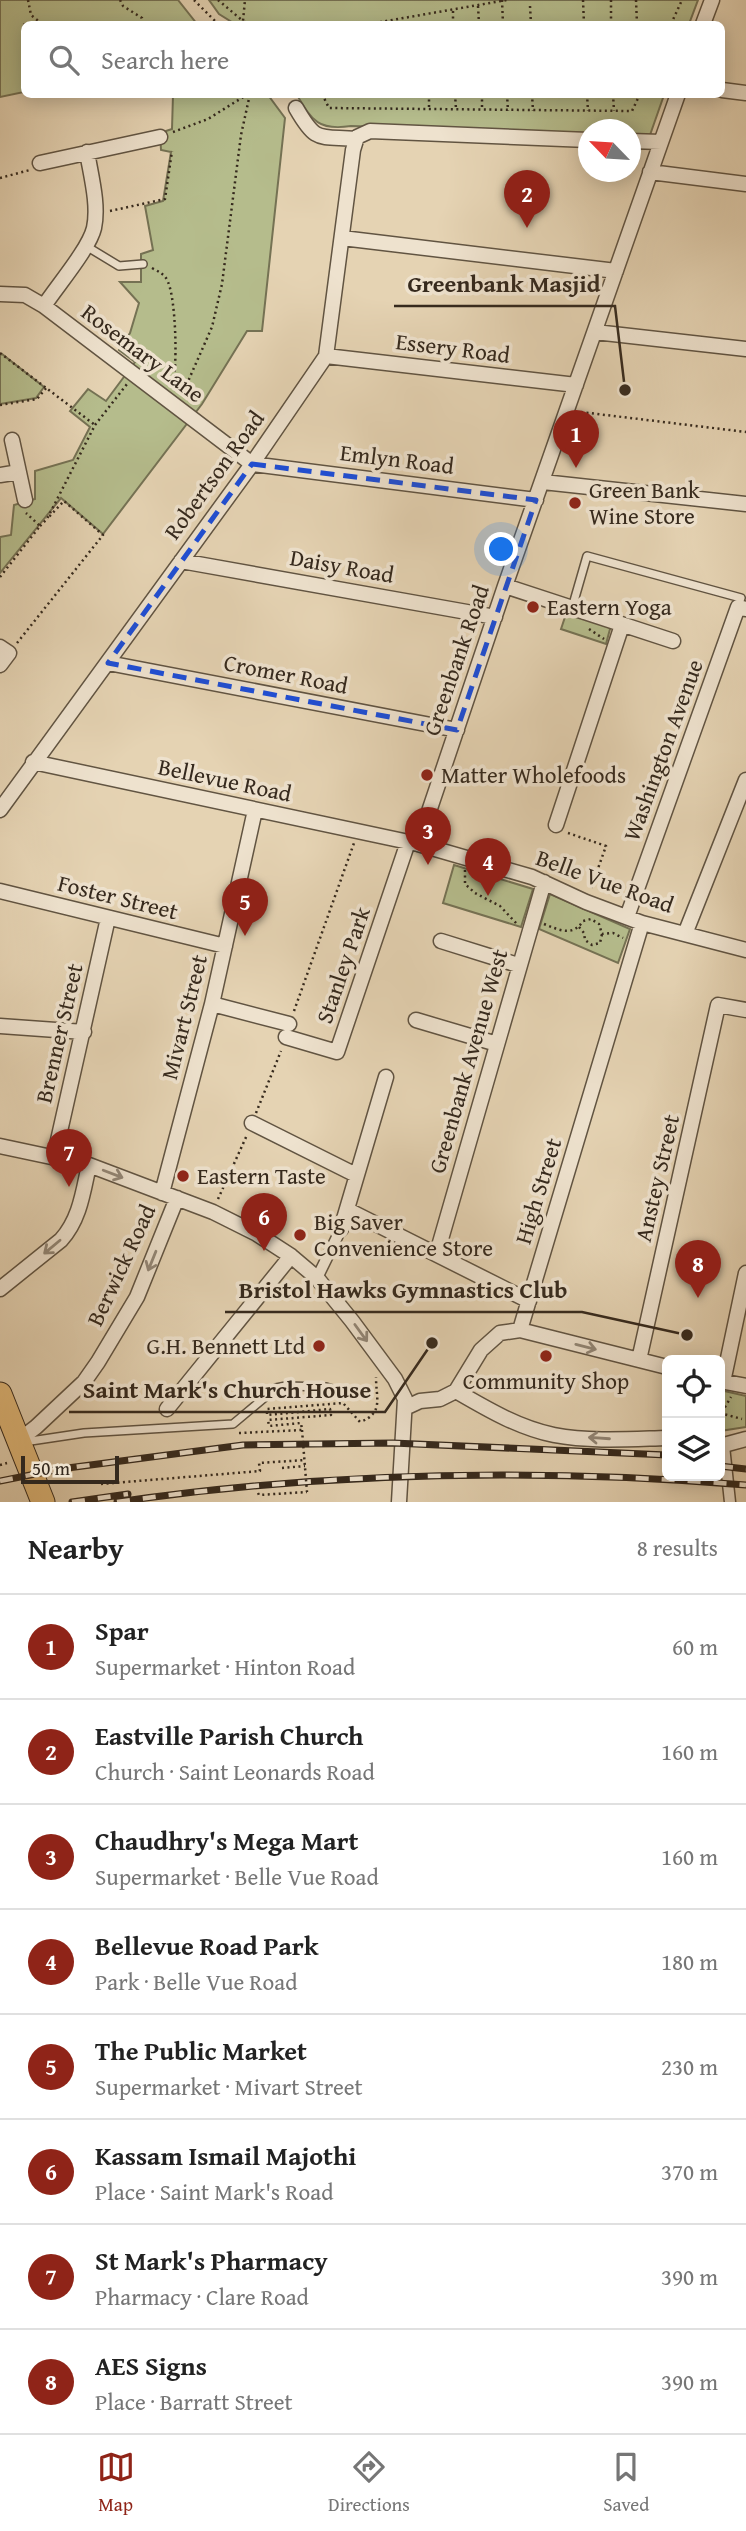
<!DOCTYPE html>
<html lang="en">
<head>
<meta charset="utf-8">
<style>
  :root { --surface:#fff; --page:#f2f2f2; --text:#222; --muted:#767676; --line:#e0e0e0; --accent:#8f2418 }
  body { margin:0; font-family:"Gentium Book Plus",serif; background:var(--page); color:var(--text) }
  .controls { position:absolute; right:21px; bottom:21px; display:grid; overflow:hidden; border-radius:10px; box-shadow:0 4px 18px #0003 }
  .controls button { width:63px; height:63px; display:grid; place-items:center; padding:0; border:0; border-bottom:2px solid var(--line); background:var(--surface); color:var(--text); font:35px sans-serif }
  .compass { position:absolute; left:578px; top:119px; width:63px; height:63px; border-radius:50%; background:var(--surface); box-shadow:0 4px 18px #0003; rotate:295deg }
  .scale { position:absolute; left:21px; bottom:18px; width:98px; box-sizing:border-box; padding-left:7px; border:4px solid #35291d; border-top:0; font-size:19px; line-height:24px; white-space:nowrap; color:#35291d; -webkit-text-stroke:5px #eee2ce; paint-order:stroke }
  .you { position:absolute; left:502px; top:550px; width:24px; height:24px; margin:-18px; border:5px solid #fff; border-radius:50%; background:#1a73e8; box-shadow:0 0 0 10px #1a73e833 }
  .badge { display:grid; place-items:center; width:46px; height:46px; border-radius:50%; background:var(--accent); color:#fff; font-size:23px; font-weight:700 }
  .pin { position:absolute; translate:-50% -58px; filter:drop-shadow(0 2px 4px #0008) }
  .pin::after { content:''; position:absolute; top:37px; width:24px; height:21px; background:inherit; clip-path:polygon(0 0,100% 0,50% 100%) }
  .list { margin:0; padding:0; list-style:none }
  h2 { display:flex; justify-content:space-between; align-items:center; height:91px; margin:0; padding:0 28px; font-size:30px }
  h2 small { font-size:23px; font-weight:400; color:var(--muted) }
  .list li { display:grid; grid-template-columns:46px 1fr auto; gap:21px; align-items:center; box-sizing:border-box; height:105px; padding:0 28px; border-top:2px solid var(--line) }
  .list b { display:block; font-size:26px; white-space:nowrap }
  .list p { margin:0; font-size:23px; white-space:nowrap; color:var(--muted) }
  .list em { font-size:23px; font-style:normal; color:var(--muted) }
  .icon { flex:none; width:38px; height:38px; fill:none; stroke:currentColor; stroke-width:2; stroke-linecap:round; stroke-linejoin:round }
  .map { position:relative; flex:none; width:746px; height:1502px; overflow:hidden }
  .search { position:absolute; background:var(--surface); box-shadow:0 4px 18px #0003; left:21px; right:21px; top:21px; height:77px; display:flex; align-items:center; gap:18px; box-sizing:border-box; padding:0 24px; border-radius:10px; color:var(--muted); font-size:26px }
  .sheet { height:931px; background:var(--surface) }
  nav { display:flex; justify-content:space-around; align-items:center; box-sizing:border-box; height:98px; border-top:2px solid var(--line); background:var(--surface); font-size:19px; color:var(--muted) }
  nav a { display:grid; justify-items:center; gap:4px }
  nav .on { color:var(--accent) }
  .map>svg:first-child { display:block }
  .green { fill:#b5bc8c; stroke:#757254; stroke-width:2 }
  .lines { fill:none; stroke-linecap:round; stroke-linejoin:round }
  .service-casing { stroke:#615442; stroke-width:10 }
  .pedestrian-casing { stroke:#615442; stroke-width:13 }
  .minor-casing { stroke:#615442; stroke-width:17 }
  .primary-casing { stroke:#35291d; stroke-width:25 }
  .path { stroke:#35291d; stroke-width:2.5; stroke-dasharray:2 3.5; stroke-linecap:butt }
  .service { stroke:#eee2ce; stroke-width:7 }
  .pedestrian { stroke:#eee2ce; stroke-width:10 }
  .minor { stroke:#eee2ce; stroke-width:14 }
  .primary { stroke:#e2ba7a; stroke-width:23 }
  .rail-casing { stroke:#35291d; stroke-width:7 }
  .rail { stroke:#eee2ce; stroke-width:4.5; stroke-dasharray:13; stroke-linecap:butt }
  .path-bridge { stroke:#35291d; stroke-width:2.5; stroke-dasharray:2 3.5; stroke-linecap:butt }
  .oneway { stroke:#928676 }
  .marked { fill:none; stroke:#1d4ed8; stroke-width:5; stroke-dasharray:14 9; stroke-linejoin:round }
  .poi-dot { fill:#8f2418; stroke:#eee2ce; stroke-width:2.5 }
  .labels { text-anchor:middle; stroke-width:7; stroke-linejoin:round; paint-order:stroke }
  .street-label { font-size:23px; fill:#35291d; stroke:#eee2ce }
  .poi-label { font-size:23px; fill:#35291d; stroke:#eee2ce; text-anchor:start }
  .leader { fill:none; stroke:#35291d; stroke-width:2.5 }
  .callout-dot { fill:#35291d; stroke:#eee2ce; stroke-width:2.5 }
  .callout-label { font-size:24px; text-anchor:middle; font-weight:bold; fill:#35291d; stroke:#eee2ce; stroke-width:7; stroke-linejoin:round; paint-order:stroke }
</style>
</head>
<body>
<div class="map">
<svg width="746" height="1502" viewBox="0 0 746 1502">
  <rect width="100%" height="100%" fill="#e5d3b3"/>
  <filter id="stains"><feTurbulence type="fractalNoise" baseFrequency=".00286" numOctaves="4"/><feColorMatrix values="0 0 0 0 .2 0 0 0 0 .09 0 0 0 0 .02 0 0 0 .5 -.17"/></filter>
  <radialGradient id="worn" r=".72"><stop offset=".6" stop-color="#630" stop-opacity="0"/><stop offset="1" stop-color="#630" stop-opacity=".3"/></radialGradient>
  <path class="green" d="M0,0h178l19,24h-173v68l-24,5z
    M209,0h489l-9,24h-454l-16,-10z
    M173,95h95l17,23 -23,213h-15l-45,73 -99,130 -42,-36 -61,75v-36l11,-2 3,-30 21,-6v-28l38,-11 17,-33 -20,-16 18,-22 18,12 29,-39 -16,-12 11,-17 9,-30 -19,-21h21v-28l12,-4 -8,-44 18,-5 8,-49 -10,-2 -1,-17 12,-4z
    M297,95h367l-14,40 -19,-1 -1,-4h-42v3l-237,-7c-32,5 -39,-5 -54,-31z
    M2,354l42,33 -8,11 -36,6v-49z
    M567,611l41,14 2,4 -4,15 -45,-15z
    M454,865l79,24 -12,38 -78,-24z
    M550,894l80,35 -12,34 -79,-34z
    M720,1390l26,6v31l-26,4z"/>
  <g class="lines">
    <g class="service-casing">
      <path id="service" d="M86,246l33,20 24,-2
        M572,608l15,-52 154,42 -3,9
        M24,1442l60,-9 149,-9 43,-36 10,-2 40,1 22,7"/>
    </g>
    <g class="pedestrian-casing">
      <path id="pedestrian" d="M317,1278l24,-49
        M724,1446l6,56"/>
    </g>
    <g class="minor-casing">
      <path id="minor" d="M703,24l9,-24
        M722,90l24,3
        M296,108c20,35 22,28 60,31
        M630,141l31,1
        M40,163l120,-26
        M650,172l96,12
        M342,238l274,33
        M0,294l25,1 19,11 208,158 284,36
        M44,306c13,-20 45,-57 50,-78 5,-23 -3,-52 -7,-76
        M595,332l151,17
        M326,356l250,29
        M12,440l13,60
        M0,475l19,-3
        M543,482l203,22
        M181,561l314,56
        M505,586l168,55
        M0,647l9,6 -9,12
        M108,663l349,67
        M33,762l385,82 114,33 54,25 56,21 104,27
        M0,810l252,-346 74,-108 27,-206 4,-13 13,-6 218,9
        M556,825l66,-200
        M418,844l87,-258 173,-492
        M0,891l225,55
        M627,917l111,-310 8,2
        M685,934l61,-154
        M441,941l77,24
        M212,1004l77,20
        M416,1020l81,24
        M0,1026l84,6
        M286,1037l51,15 71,-210
        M252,1123l104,52
        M0,1146l89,19 124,47 44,22 34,22 26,22 35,43 43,58 10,20 -6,103
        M54,1158l54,-240
        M162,1193l50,-189 43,-194
        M348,1210l181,91
        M341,1229l45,-152
        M437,1253l107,-371
        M0,1289l61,-49c19,-21 22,-48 28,-75
        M520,1330l147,37
        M639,1360l79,-355 28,5
        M720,1381l26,5
        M723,1382l23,-109
        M456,1391c31,18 63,37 98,44 37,7 77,4 113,3
        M405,1408l15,-7 20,-2 16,-8 25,-41 19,-17 20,-3 122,-407
        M167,1409l124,-153
        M19,1440l17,-13 48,-45 14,-20 39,-65 40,-99
        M720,1446l26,-7"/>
    </g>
    <g class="primary-casing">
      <path id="primary" d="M0,1394l43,108"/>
    </g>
    <path class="path" d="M28,0l3,15 11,9
      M120,0l3,6 19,12 1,6
      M194,0l24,24
      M218,0l25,21 2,-21
      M502,0l1,24
      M583,0l1,24
      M611,0v24
      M636,0l1,24
      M478,6l1,18
      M530,6l1,18
      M453,11v13
      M241,24l2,-3 6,3
      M369,24l138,-24
      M671,24l11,-24
      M322,94l7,14 303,3 8,-17
      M429,94v15
      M455,94l1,15
      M482,94v15
      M507,94l1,17
      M532,94l1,17
      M587,94l1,17
      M613,94l1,17
      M173,132l35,-13 40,-25
      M0,178l30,-8
      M110,211l55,-12 7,-48
      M152,268c7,4 13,6 16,14 8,18 10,87 4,106
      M0,353l95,72
      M182,395l30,-68 10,-43 19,-149 9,-41
      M0,405l37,-6 10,-12
      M581,412l165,20
      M40,526l7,-7 48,-94 32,-41
      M0,577l40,-51 -14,-13
      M589,629l15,10
      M17,643l86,-108 -39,-34 -17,18
      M568,833l38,13 -16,45
      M465,870v14l10,9 25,13 17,18
      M544,924c15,6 29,13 39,-3l8,-2 8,5 3,10 11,-1 10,5
      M579,927l5,6 1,7 7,5 8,-2 2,-9
      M294,1011l60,-168
      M256,1113l25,-62
      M218,1199l29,-64
      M722,1412l9,-15
      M720,1413l22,6
      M239,1433l63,-3 -1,-7 -32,3 -1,-6 63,-5 -1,-6 -63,6v-6l76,-6 17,19c24,-9 16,-23 16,-45
      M0,1465l7,-2
      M282,1468l23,-2
      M101,1484l159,-13 -1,-8 46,-3
      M258,1493l1,2 48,-3"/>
    <use href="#service" class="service"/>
    <use href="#pedestrian" class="pedestrian"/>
    <use href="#minor" class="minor"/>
    <use href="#primary" class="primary"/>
    <g class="rail-casing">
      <path id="rail" d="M720,1466l26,3
        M0,1481l60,-12 183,-24 150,-2 274,12
        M72,1502l56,-8
        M117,1502c209,-30 419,-34 629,-17"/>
    </g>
    <use href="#rail" class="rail"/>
    <path class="path-bridge" d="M302,1430l5,62"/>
  </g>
  <defs><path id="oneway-shaft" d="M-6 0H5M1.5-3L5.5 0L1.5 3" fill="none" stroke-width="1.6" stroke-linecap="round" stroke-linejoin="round" transform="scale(1.75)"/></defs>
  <g class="oneway">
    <use href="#oneway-shaft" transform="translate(113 1174) rotate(21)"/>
    <use href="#oneway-shaft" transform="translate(52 1247) rotate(140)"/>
    <use href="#oneway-shaft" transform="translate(152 1261) rotate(112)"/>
    <use href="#oneway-shaft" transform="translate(361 1333) rotate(54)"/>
    <use href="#oneway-shaft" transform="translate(586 1347) rotate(14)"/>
    <use href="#oneway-shaft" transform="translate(599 1438) rotate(-176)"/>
  </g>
  <path class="marked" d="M252,464l284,36 -79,230 -349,-67z"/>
  <g class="poi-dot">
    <circle cx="575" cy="503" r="7"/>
    <circle cx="533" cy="607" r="7"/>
    <circle cx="427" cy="775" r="7"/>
    <circle cx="183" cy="1176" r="7"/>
    <circle cx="300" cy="1235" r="7"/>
    <circle cx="319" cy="1346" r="7"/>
    <circle cx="546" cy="1356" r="7"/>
  </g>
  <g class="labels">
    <g class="street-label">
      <text transform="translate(453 348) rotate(7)" y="8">Essery Road</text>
      <text transform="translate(143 353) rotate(37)" y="8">Rosemary Lane</text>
      <text transform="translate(397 459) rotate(7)" y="8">Emlyn Road</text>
      <text transform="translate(214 475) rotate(-54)" y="8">Robertson Road</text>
      <text transform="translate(342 566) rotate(10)" y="8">Daisy Road</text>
      <text transform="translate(456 660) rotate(-71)" y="8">Greenbank Road</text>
      <text transform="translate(286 674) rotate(11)" y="8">Cromer Road</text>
      <text transform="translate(663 750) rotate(-70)" y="8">Washington Avenue</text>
      <text transform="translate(225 780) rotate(12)" y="8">Bellevue Road</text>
      <text transform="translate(605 881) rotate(20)" y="8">Belle Vue Road</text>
      <text transform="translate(118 897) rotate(14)" y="8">Foster Street</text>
      <text transform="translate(343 965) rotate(-71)" y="8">Stanley Park</text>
      <text transform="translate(184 1017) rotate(-76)" y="8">Mivart Street</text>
      <text transform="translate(59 1033) rotate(-77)" y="8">Brenner Street</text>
      <text transform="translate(468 1061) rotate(-74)" y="8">Greenbank Avenue West</text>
      <text transform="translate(657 1178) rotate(-77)" y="8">Anstey Street</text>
      <text transform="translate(538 1191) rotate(-73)" y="8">High Street</text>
      <text transform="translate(121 1265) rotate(-65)" y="8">Berwick Road</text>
    </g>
    <g class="poi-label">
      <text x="589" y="498">Green Bank<tspan x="589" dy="26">Wine Store</tspan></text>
      <text x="547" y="615">Eastern Yoga</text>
      <text x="441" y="783">Matter Wholefoods</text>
      <text x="197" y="1184">Eastern Taste</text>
      <text x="314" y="1230">Big Saver<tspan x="314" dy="26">Convenience Store</tspan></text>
      <text x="305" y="1354" text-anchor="end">G.H. Bennett Ltd</text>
      <text x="546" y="1389" text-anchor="middle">Community Shop</text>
    </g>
  </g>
  <path class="leader" d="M625 390L615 306H394M687 1335L582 1312H225M432 1343L385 1412H69"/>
  <g class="callout-dot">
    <circle cx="625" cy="390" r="7"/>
    <circle cx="687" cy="1335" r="7"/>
    <circle cx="432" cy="1343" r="7"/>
  </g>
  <g class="callout-label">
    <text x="504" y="292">Greenbank Masjid</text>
    <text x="403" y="1298">Bristol Hawks Gymnastics Club</text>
    <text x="227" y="1398">Saint Mark's Church House</text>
  </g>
  <rect width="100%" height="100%" filter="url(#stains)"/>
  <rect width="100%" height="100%" fill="url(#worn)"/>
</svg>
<div class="controls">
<button><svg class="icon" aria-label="locate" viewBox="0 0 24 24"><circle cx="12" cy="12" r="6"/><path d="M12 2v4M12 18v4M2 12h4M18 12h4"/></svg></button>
<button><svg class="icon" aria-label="layers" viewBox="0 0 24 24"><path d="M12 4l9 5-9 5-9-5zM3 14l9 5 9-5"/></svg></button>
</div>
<svg class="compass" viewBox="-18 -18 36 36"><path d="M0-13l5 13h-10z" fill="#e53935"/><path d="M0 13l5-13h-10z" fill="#767676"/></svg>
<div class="scale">50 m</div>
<div class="you"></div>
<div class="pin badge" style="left:576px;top:468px">1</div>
<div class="pin badge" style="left:527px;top:228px">2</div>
<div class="pin badge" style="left:428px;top:865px">3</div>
<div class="pin badge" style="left:488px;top:896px">4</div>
<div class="pin badge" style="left:245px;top:936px">5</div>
<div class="pin badge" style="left:264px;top:1251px">6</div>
<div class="pin badge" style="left:69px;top:1187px">7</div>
<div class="pin badge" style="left:698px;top:1298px">8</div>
<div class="search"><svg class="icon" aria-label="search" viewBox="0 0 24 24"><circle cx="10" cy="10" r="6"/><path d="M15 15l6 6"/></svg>Search here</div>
</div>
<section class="sheet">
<h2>Nearby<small>8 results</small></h2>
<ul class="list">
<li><span class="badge">1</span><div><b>Spar</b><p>Supermarket · Hinton Road</p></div><em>60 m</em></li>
<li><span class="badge">2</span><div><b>Eastville Parish Church</b><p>Church · Saint Leonards Road</p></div><em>160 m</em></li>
<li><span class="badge">3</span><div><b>Chaudhry's Mega Mart</b><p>Supermarket · Belle Vue Road</p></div><em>160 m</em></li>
<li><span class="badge">4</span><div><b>Bellevue Road Park</b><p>Park · Belle Vue Road</p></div><em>180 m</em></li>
<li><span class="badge">5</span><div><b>The Public Market</b><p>Supermarket · Mivart Street</p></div><em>230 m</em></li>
<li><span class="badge">6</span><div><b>Kassam Ismail Majothi</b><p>Place · Saint Mark's Road</p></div><em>370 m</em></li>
<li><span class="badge">7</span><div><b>St Mark's Pharmacy</b><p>Pharmacy · Clare Road</p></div><em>390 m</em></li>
<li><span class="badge">8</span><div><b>AES Signs</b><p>Place · Barratt Street</p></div><em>390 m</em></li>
</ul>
</section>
<nav>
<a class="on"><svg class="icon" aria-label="map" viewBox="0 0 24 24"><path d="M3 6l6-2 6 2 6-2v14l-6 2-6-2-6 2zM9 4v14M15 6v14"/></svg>Map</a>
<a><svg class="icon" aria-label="directions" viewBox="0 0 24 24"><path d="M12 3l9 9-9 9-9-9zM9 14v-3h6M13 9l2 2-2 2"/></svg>Directions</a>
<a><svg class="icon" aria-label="saved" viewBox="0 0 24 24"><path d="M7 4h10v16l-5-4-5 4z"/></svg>Saved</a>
</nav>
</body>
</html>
